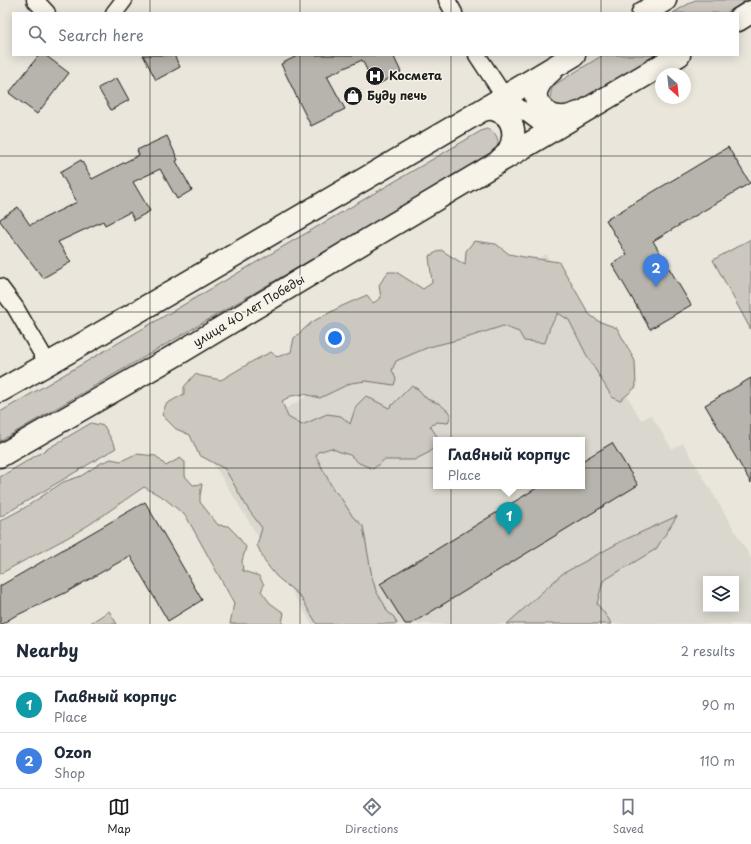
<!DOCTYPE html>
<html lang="en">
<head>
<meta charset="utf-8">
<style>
  :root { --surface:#fff; --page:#f2f2f3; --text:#1f2937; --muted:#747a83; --line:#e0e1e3; --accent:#1c1c1c }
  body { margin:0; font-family:"Playpen Sans",sans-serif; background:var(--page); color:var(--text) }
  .controls { position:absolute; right:12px; bottom:12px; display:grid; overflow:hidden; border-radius:0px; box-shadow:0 2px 10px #0003 }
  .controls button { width:36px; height:36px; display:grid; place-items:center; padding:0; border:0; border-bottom:1px solid var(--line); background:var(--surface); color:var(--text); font:20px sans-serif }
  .compass { position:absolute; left:655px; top:68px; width:36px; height:36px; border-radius:50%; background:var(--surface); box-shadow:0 2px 10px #0003; rotate:153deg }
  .you { position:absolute; left:335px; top:338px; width:14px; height:14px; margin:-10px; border:3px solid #fff; border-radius:50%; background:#1a73e8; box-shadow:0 0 0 6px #1a73e833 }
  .badge { display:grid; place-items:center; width:26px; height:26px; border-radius:50%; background:var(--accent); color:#fff; font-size:13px; font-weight:700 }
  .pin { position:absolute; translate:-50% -33px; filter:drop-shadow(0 1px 2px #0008) }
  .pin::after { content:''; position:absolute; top:21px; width:14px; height:12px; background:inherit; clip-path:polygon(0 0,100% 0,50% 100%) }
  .popup { position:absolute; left:433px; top:437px; width:152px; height:52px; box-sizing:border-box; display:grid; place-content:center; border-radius:0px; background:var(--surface); filter:drop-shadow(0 1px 3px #0005); font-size:13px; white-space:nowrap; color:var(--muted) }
  .popup b { font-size:15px; color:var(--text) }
  .popup::after { content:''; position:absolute; left:50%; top:100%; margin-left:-8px; border:8px solid transparent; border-top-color:var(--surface) }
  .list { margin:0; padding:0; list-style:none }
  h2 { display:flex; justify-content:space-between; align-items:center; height:52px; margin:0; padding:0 16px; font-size:17px }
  h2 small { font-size:13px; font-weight:400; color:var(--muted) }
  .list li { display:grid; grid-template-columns:26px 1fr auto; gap:12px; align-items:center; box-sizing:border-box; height:56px; padding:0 16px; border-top:1px solid var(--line) }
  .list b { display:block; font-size:15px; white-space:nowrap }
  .list p { margin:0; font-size:13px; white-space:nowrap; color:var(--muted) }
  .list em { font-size:13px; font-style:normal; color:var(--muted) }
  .icon { flex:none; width:22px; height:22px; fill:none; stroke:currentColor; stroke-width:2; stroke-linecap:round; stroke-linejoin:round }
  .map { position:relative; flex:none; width:751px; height:624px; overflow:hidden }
  .search { position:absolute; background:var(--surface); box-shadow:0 2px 10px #0003; left:12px; right:12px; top:12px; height:44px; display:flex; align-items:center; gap:10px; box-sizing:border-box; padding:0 14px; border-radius:0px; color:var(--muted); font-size:15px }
  .sheet { height:164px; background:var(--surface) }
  nav { display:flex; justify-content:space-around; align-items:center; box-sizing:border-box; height:56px; border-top:1px solid var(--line); background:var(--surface); font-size:11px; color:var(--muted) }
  nav a { display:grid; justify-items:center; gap:2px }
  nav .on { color:var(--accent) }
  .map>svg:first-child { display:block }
  .built { fill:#dad7ce; fill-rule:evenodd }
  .green { fill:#ccc8c0; stroke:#74726e }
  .building { fill:#b6b4ac; stroke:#1c1c1c }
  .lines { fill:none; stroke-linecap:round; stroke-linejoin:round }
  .street-casing { stroke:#1c1c1c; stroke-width:19 }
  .secondary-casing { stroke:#1c1c1c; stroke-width:25 }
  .street { stroke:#f7f3e8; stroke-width:16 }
  .secondary { stroke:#f7f3e8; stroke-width:22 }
  .grid { fill:none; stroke:#1c1c1c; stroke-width:1; stroke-opacity:0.55 }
  .labels { text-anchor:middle; stroke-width:3; stroke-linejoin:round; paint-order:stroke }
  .poi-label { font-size:12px; font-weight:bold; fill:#1c1c1c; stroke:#f7f3e8; text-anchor:start }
  .street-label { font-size:12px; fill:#1c1c1c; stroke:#f7f3e8 }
</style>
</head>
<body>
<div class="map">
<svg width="751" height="624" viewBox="0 0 751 624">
  <rect width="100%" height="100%" fill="#eae6dc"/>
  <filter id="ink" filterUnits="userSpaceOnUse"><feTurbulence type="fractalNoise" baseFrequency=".025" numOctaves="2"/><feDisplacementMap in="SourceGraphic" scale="8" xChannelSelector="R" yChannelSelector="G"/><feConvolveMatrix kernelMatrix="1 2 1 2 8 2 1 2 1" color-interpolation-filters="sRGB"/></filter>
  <g filter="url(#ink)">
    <path class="built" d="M546,254l95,166 10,-5 21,34 11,-6 68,115v66h-439l-104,-169zM436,440h146v46h-146zM706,579h30v30h-30z"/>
    <path class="green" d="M695,0h56v1l-20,12h-58z
      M603,55h58l-92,54c-4,-1 -10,-1 -13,-3 -8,-4 -6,-15 -2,-21z
      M486,129c1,0 6,2 6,2 7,5 8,15 3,21 0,1 -5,4 -6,4l-489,285v-29l481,-281z
      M751,239v91l-38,-70z
      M474,241l22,3 13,10 15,3 35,5 30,52 9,7 19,7 18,33 1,26 -16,14 -8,-4 -26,-43 -17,-34 -11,-7 -8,14 -5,16 -21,-2 -5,-9 -16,-6 -34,11 -40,10 -33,14 -4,9 4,9 -2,6 -28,-4 -15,2 -31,15 -16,-4 -13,2 -9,5 6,16 14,8 25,-11 14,2 9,8 6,-18 10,-10 23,12 22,-22 7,3 9,10 13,5 11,10 -3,9 -11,-1 -7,4 9,13 -3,1v3l-6,9 -16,8h-30l-11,9 -14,-6 -9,-8 -10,-3 -9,-4 -13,4 -2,4 17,33 8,9 12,19 10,9 9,51 4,14 8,13 3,7 7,6 3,7h-80l-17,-28 -24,-20 -11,-14 -8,-17 5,-17 -14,-19 -23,-40 -26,-14 -9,-20 -14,-6 -14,-14 4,-11 18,-10v-7l11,-13 6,2 20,4 32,-19 18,-9 6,5 14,-5 3,-14 18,-16 30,-16 25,-11 6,8 8,-5 -2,-13 9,-13h8l27,17 9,-6 -3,-27 12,-6 24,15 1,-14z
      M91,423l13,3 12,22 -116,69v-40z
      M136,454l20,2 10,10 14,-8 5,4v14l8,9 9,-1 -2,12v6l18,23 10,1 8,8 10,13 -4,14 1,10 16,5 5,9 -3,6 9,12 14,10 -2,10 1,1h-53l4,-21 -48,-87 -22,-18 -20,-11c-26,17 -51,37 -79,52 -22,12 -44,23 -65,35v-53l26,-14 37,-25 18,-6 20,-13 10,-4 10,2z
      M677,516l-21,33 -53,32 -6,23 11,14 3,6h-104l55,-50 60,-33z
      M109,611l8,13h-28z"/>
    <path class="building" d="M39,55h6l24,18 -32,41 -28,-21z
      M143,55h31l6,12 -24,13z
      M299,55h94l8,17 -26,14 -13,-26 -35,16 18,33 -34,17 -11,-22 -19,-40z
      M117,78l12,22 -18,10 -13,-22z
      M167,136l11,24 -2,1 16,29 -15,9 -17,-30 -27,13 17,29 -16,9 -4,-8 -25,13 -2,-4 -45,21 13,20 -28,16 -43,-57v-2l18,-12 12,18 47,-23 -17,-30 21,-12 11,19 47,-24 -2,-5z
      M728,147l22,36 -97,58 38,64 -41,24 -38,-65 15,-9 -21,-35z
      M751,378v105l-46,-78z
      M612,443l26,42 -227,139h-6l-25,-40 160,-98h42v-25z
      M145,502l57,98 -34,21 -38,-65 -65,37 -52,24 -11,7h-2v-38z"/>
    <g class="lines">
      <g class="street-casing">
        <path id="street" d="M35,0l12,13
          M447,0l7,13
          M114,13l10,-13
          M477,55l27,41 46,35
          M0,287l15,20 33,57"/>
      </g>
      <g class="secondary-casing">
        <path id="secondary" d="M643,13l22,-13
          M738,20l13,-8
          M551,71c-6,5 -13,13 -15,21 -2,12 12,25 24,25 7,1 13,-2 19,-4
          M477,113c4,-2 9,-5 15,-4 3,0 6,2 9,3 18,10 15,37 -1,48
          M0,391l67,-38 407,-238 100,-60
          M0,456l181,-104 203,-122 295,-175"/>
      </g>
      <use href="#street" class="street"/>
      <use href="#secondary" class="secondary"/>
    </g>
  </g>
  <path class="grid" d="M150,0v13M300,0v13M451,0v13M601,0v13M150,55v569M300,55v569M451,55v569M601,55v569M0,156h751M0,312h751M0,468h751"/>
  <defs>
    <g id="hospital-disc" transform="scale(1)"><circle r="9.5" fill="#1c1c1c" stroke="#f7f3e8"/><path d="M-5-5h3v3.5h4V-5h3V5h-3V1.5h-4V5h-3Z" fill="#fff"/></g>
    <g id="shop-disc" transform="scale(1)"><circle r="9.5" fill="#1c1c1c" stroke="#f7f3e8"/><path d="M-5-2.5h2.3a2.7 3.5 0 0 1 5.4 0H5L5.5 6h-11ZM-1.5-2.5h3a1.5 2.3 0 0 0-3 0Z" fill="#fff"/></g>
  </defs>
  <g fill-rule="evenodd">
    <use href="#hospital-disc" x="375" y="76"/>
    <use href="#shop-disc" x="353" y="96"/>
  </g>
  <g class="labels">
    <g class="poi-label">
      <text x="389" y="80">Космета</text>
      <text x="367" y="100">Буду печь</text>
    </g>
    <g class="street-label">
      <text transform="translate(249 311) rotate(-31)" y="4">улица 40 лет Победы</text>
    </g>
  </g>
</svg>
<div class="controls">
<button><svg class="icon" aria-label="layers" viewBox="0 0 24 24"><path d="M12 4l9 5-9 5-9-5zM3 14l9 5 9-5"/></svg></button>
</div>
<svg class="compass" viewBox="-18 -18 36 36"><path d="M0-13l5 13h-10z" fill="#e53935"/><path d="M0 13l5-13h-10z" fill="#747a83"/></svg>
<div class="you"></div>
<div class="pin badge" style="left:509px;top:535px;background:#0f9aa8">1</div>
<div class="popup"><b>Главный корпус</b>Place</div>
<div class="pin badge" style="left:656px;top:287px;background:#3f7fe0">2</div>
<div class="search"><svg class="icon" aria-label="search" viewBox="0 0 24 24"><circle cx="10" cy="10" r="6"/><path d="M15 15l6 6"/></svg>Search here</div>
</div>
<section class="sheet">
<h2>Nearby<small>2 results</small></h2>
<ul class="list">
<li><span class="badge" style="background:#0f9aa8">1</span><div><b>Главный корпус</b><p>Place</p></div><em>90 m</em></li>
<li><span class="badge" style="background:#3f7fe0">2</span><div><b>Ozon</b><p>Shop</p></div><em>110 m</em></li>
</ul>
</section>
<nav>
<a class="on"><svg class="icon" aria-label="map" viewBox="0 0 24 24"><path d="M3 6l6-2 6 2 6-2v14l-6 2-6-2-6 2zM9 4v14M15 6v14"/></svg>Map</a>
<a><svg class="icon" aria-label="directions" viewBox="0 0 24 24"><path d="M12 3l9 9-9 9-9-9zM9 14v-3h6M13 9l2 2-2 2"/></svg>Directions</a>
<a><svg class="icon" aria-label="saved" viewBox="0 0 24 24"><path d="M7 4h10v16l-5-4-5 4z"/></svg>Saved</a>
</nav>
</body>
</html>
